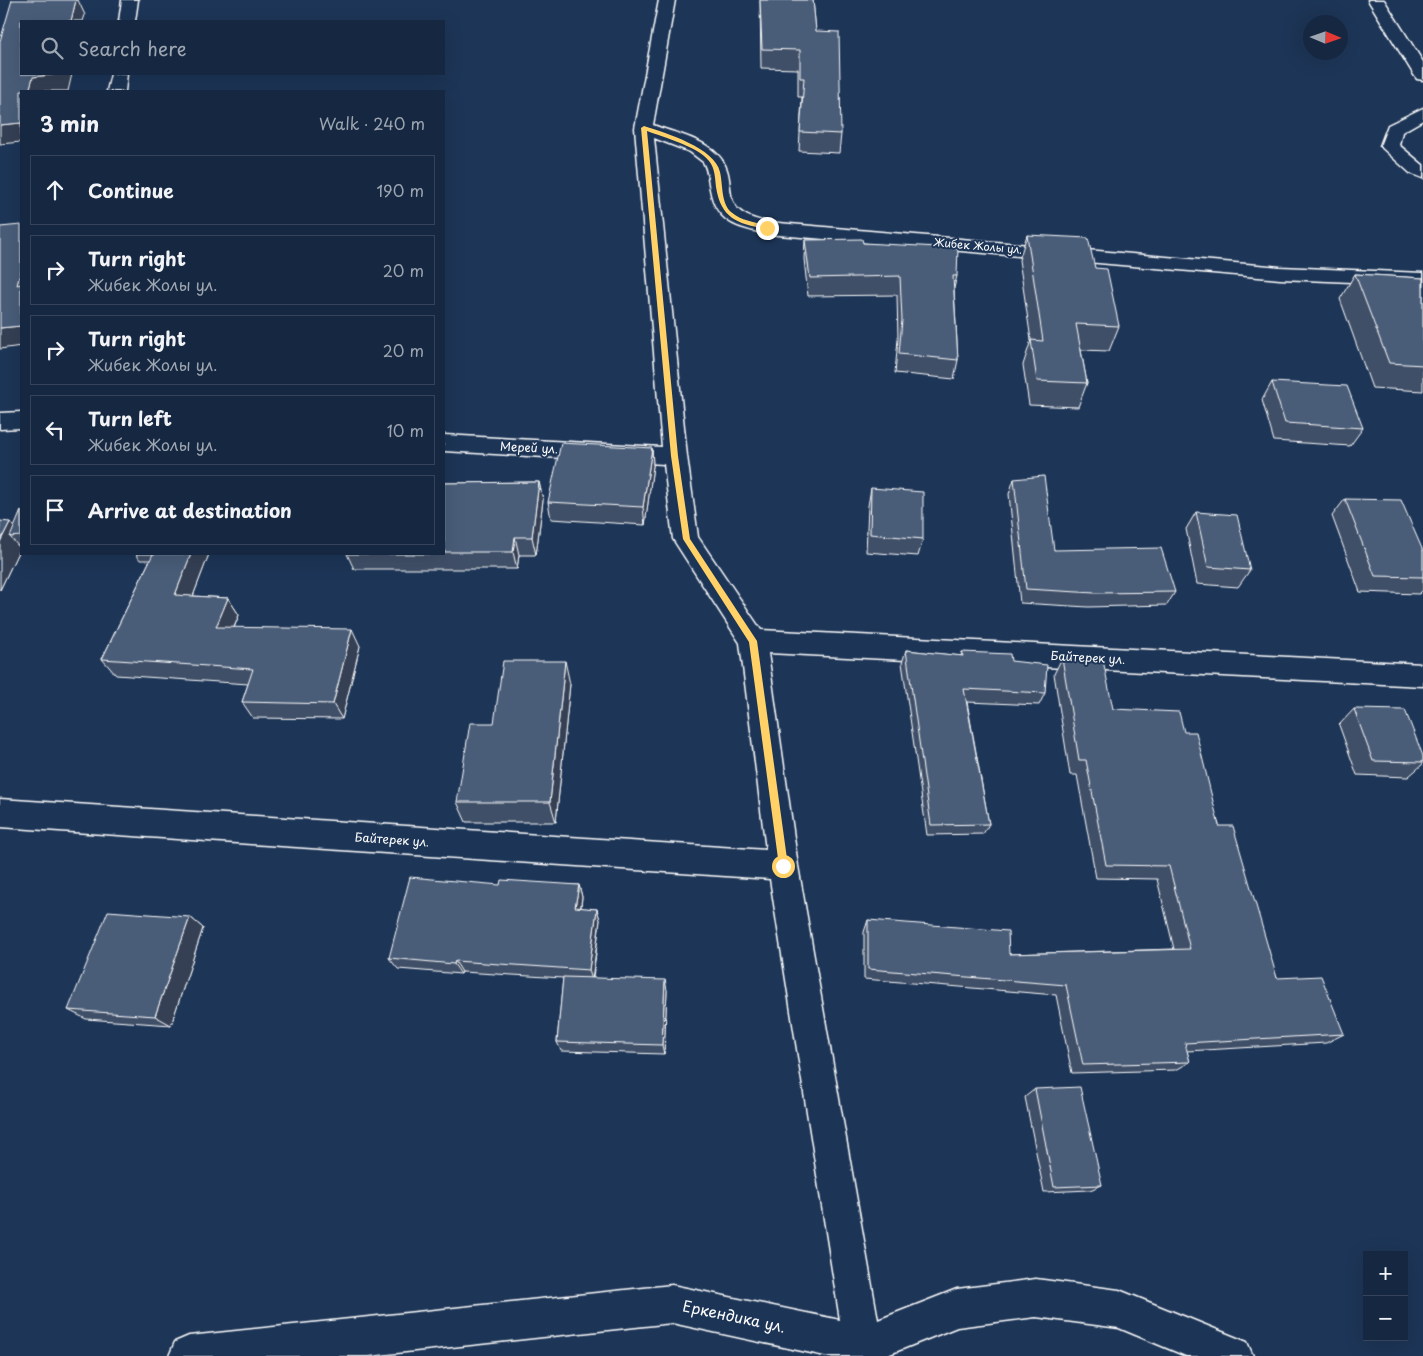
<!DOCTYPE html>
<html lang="en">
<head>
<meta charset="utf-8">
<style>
  :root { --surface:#162841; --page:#23344c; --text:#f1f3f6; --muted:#9ea6b1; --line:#35445a }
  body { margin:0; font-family:"Playpen Sans",sans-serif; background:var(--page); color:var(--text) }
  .controls { position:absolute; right:15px; bottom:15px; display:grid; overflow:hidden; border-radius:0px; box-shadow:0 5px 20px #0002 }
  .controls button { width:45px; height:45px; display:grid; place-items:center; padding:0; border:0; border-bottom:1px solid var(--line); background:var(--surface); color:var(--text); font:25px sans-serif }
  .compass { position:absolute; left:1303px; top:15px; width:45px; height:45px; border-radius:50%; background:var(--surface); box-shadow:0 5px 20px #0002; rotate:92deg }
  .stop { position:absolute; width:15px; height:15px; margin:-11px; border:4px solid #ffd166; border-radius:50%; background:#fff }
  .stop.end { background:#ffd166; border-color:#fff; box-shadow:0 1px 5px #0008 }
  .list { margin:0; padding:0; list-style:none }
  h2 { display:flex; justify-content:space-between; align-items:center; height:65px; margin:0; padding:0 20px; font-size:21px }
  h2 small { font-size:16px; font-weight:400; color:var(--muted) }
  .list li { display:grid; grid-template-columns:32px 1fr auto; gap:15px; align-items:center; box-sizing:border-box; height:70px; margin:0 10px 10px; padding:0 10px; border:1px solid var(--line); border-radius:0px }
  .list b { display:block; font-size:19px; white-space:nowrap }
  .list p { margin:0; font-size:16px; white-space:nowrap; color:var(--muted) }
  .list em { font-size:16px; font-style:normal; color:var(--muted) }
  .icon { flex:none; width:28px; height:28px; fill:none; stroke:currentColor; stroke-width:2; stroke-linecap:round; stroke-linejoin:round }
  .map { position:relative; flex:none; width:1423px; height:1356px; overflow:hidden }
  .search { position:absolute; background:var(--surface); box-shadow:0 5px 20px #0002; left:20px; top:20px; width:425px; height:55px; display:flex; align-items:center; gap:12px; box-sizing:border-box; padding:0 18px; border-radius:0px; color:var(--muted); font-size:19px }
  .panel { position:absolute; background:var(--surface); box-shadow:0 5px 20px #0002; left:20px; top:90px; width:425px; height:465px; border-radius:0px }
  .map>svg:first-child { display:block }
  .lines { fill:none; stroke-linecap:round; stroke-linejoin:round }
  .minor-casing { stroke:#fff; stroke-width:3 }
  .minor { fill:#1d3557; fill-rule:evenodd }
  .wall { fill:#405068; stroke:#fff }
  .shaded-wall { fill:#344155; stroke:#fff }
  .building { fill:#4a5d79; stroke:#fff }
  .route { fill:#ffd166 }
  .labels { text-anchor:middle; stroke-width:4; stroke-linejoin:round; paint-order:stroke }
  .far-street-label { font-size:11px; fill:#fff; stroke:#1d3557 }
  .street-label { font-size:12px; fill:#fff; stroke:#1d3557 }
  .near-street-label { font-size:15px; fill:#fff; stroke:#1d3557 }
</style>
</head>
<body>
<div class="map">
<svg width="1423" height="1356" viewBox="0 0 1423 1356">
  <rect width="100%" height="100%" fill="#1d3557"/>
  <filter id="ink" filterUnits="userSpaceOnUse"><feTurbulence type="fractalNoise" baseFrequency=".02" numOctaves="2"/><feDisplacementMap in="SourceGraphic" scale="10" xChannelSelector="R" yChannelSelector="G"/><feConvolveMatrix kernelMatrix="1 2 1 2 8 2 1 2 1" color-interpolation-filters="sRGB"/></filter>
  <g filter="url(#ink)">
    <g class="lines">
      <g class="minor-casing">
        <path id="minor" d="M122,0h16l-3,21h-16z
          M659,0h16l-22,125c21,8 48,13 64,29 27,27 -7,56 50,68l513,45 143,6v12l-143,-6 -513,-45c-30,-7 -51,-11 -57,-45 -2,-9 -2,-19 -7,-27l-13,-10 -36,-14 33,318 11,81 63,93 662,34v22l-655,-33 30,213 80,454 79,-31 79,-10 83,11 128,52 6,14h-67l-67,-28 -83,-11 -79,10 -72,29h-60l-153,-33 -303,33h-200l6,-14 14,-6 483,-51 168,35 -70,-441 -770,-52v-28l766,51 -26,-207 -67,-104 -9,-75 -220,-13v-16l218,12 -27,-319z
          M1368,0h16l39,62v18l-6,-1 -3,-4z
          M111,74h16l-2,17h-18z
          M1423,108v12l-21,12 -3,13 24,20v13l-13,-5 -30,-27 8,-21z
          M21,412v16l-21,1v-16z"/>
      </g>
      <use href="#minor" class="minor"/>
    </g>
    <path class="wall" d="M760,0h53l3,31 25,103 -2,19 -40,-2 3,-54h-4v-28l-37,-1z
      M1027,235l68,33 24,58 -10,25 -28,-1 6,33 -9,24 -49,-2 -6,-40 8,-25 -12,-80z
      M805,240l58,3 94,33 -3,12 4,72 -4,19 -59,-6 3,-34 -1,-44 -89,1 -4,-37z
      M1355,274l68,4v113l-51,-3 -32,-89z
      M1272,382l91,46 -13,18 -76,-5 -12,-41z
      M652,448l1,18 -8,59 -94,-6 -3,-17z
      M1014,479l40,71 121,42 -8,13 -79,2 -68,-4 -11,-109z
      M539,482l4,18 -7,55h-17l-2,14h-163l-7,-15h97v-71z
      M871,488l52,51 -5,17 -52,-4 2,-46z
      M1345,499l78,52v39l-4,4 -59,-2 -28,-76z
      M21,511v38l-1,-1 -20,42 10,-68 5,5z
      M1196,512l54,58 -12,17 -41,-3 -11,-55z
      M136,554h73l-16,42 35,2 11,17 -5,13 126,18 -18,73 -89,-1 -11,-16 6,-18 -132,-9 -14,-16 48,-99h-10z
      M906,650l55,6 1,-4 49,9 34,32 -6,12 -72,-3 22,122 -6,10 -56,1 -25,-172z
      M1062,658l51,51 71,23 93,246 67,56 -18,9 -139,8 3,11 -14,8 -104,3 -16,-78 -192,-16v-47l4,-12 141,34 165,-5 -17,-70 -61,-1 -19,-103h-7l-16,-101z
      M570,684l-14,138h-90l-9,-20 37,-79z
      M1354,709l69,47v8l-15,13 -51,-2 -18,-50z
      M500,885h79l3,12 -1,11 16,1 3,11 -7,58 74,12 -3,64 -103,-3 -4,-9 6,-64 -101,-6 -1,2 -63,-5 -9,-11z
      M190,917l13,11 -32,97 -85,-6 -18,-9z
      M1035,1089l67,96 -12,5 -46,2 -19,-95z"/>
    <path class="shaded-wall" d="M76,0h2l7,15 -2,6h-12z
      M59,74h13l-4,17h-39l4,-14z
      M21,123v19l-21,2v-19z
      M21,270v21l-4,-6z
      M21,326v20l-21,3v-21z
      M652,448l1,18 -8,59 -2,-18z
      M539,482l4,18 -7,55 -4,-18z
      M10,522l11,13 -11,2 10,11 -20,42v-48z
      M515,537l4,18 -2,14 -4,-17z
      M191,554h18l-22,58 -12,-17z
      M228,598l11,17 -12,29 -11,-17z
      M352,629l8,17 -18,73 -9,-15z
      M565,661l5,23 -14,138 -6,-20z
      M579,885l3,12 -3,22 -4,-12z
      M597,909l3,11 -8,60 -3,-10z
      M190,917l13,11 -32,97 -16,-9z
      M455,961l7,11 -1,2 -7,-10z
      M665,980l2,10 -3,64 -2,-9z"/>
    <path class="building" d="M12,0h64l-5,21h-50v53h38l-26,3 -4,14h-8v32l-21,2v-84z
      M760,0h53l3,31 23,1 2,102 -41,-2 4,-54h-4v-28l-38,-1z
      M21,225v45l-4,15 4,-1v42l-21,2v-101z
      M1027,235l61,3 7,30 12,1 12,57 -43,-2 11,59 -50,-2 -6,-41 12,1z
      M862,239l1,4 95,5 -1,28h-4l5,84 -59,-6 3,-34 -2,-44 -90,2 -5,-38z
      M1355,274l68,4v87l-34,-2z
      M1272,382l75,4 16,42 -78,-5z
      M561,443l91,5 -9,59 -95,-5z
      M1044,476l10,74 107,-2 14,44 -80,1 -69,-4 -12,-110z
      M539,482l-7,55h-17l-2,15h-69v-69z
      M871,488l52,4v47l-53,-5z
      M1345,499l56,1 22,51v26l-48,-1z
      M21,511v25l-11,1z
      M1196,512l41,3 13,55 -42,-3z
      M0,521l10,1 -10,20z
      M153,554h38l-16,41 53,3 -12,29 136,2 -19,75 -91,-2 11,-33 -151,-10z
      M906,650l57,6 -1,-4 48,2 1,7 36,4 -2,28 -81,-4 25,135 -58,1z
      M1062,658l41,2 10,49 66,3 5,20h12l23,94h14l44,152 44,-2 23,58 -159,9 5,19 -107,3 -17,-80 -198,-16v-49l140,11 1,23 181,-5 -21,-83 -63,-1 -20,-105h-7z
      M503,661h62l-15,141h-93l13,-79h24z
      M1354,709l51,1 18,46v6l-50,-1z
      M410,877l90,8 1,-5 78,5 -4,22 22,2 -8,61 -134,-9 -1,3 -65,-6z
      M108,911l82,6 -35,99 -87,-6z
      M563,977l102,3 -3,65 -105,-3z
      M1080,1087l22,98 -48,2 -19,-98z"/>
  </g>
  <path class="route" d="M644,126c22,7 71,22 76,46 3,13 1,31 11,40 13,11 27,9 39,16l-3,1c-29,-5 -46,-10 -51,-42 -1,-9 -1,-19 -7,-26 -10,-14 -46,-24 -62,-30l31,325 12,83 67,102 31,225 -5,5 -4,-5 -30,-224 -66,-103 -12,-83 -30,-328z"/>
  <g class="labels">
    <g class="far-street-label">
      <text transform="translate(978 246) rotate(5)" y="4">Жибек Жолы ул.</text>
    </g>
    <g class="street-label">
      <text transform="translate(529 448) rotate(3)" y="4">Мерей ул.</text>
      <text transform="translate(1088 658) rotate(3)" y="4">Байтерек ул.</text>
      <text transform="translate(392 840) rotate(4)" y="4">Байтерек ул.</text>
    </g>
    <g class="near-street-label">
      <text transform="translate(734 1317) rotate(12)" y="5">Еркендика ул.</text>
    </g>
  </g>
</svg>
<div class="controls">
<button>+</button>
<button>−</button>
</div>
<svg class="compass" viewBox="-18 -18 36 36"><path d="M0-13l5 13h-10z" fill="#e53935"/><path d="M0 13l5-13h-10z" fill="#9ea6b1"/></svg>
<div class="stop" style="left:783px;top:866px"></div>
<div class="stop end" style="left:767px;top:228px"></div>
<div class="search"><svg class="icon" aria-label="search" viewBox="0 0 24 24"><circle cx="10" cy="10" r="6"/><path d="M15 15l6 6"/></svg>Search here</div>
<section class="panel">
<h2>3 min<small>Walk · 240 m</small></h2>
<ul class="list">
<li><svg class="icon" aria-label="ahead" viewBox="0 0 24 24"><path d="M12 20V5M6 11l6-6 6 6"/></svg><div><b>Continue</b></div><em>190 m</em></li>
<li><svg class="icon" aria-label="right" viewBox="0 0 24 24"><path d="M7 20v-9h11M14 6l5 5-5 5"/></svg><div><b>Turn right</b><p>Жибек Жолы ул.</p></div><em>20 m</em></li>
<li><svg class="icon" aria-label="right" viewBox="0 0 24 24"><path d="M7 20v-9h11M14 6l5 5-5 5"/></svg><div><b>Turn right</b><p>Жибек Жолы ул.</p></div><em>20 m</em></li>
<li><svg class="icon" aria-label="left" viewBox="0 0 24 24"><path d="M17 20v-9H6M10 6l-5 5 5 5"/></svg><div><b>Turn left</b><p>Жибек Жолы ул.</p></div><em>10 m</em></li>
<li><svg class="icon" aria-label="arrive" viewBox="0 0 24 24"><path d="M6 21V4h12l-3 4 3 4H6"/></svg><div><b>Arrive at destination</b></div></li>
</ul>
</section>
</div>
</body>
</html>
